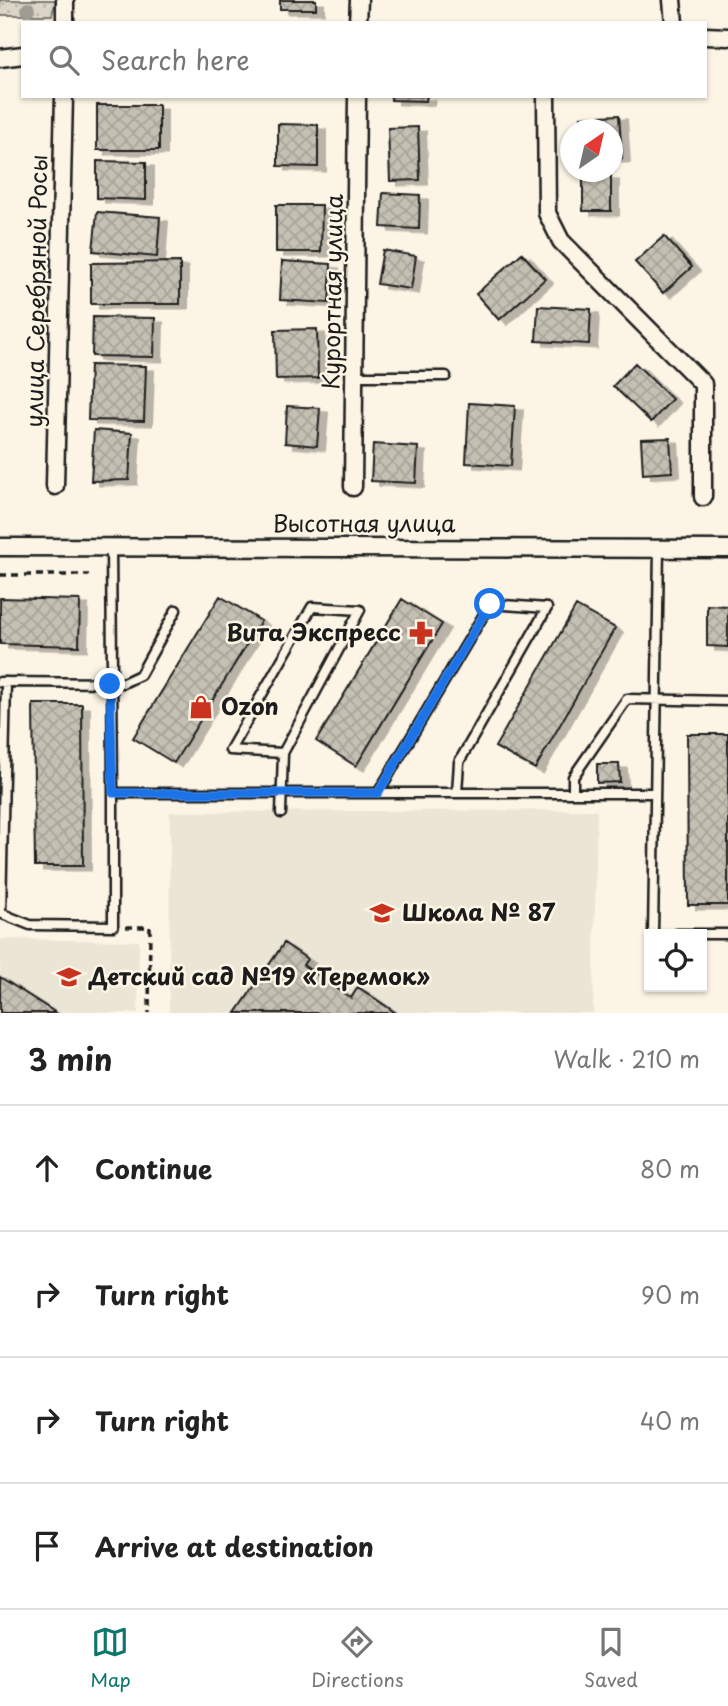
<!DOCTYPE html>
<html lang="en">
<head>
<meta charset="utf-8">
<style>
  :root { --surface:#fff; --page:#f6f6f6; --text:#222; --muted:#767676; --line:#e0e0e0; --accent:#0f766e }
  body { margin:0; font-family:"Playpen Sans",sans-serif; background:var(--page); color:var(--text) }
  .controls { position:absolute; right:21px; bottom:21px; display:grid; overflow:hidden; border-radius:0px; box-shadow:0 2px 5px #0004 }
  .controls button { width:63px; height:63px; display:grid; place-items:center; padding:0; border:0; border-bottom:2px solid var(--line); background:var(--surface); color:var(--text); font:35px sans-serif }
  .compass { position:absolute; left:560px; top:119px; width:63px; height:63px; border-radius:50%; background:var(--surface); box-shadow:0 2px 5px #0004; rotate:34deg }
  .stop { position:absolute; width:21px; height:21px; margin:-16px; border:5px solid #1a73e8; border-radius:50%; background:#fff }
  .stop.end { background:#1a73e8; border-color:#fff; box-shadow:0 2px 7px #0008 }
  .list { margin:0; padding:0; list-style:none }
  h2 { display:flex; justify-content:space-between; align-items:center; height:91px; margin:0; padding:0 28px; font-size:30px }
  h2 small { font-size:23px; font-weight:400; color:var(--muted) }
  .list li { display:grid; grid-template-columns:46px 1fr auto; gap:21px; align-items:center; box-sizing:border-box; height:126px; padding:0 28px; border-top:2px solid var(--line) }
  .list b { display:block; font-size:26px; white-space:nowrap }
  .list em { font-size:23px; font-style:normal; color:var(--muted) }
  .icon { flex:none; width:38px; height:38px; fill:none; stroke:currentColor; stroke-width:2; stroke-linecap:round; stroke-linejoin:round }
  .map { position:relative; flex:none; width:728px; height:1013px; overflow:hidden }
  .search { position:absolute; background:var(--surface); box-shadow:0 2px 5px #0004; left:21px; right:21px; top:21px; height:77px; display:flex; align-items:center; gap:18px; box-sizing:border-box; padding:0 24px; border-radius:0px; color:var(--muted); font-size:26px }
  .sheet { height:595px; background:var(--surface) }
  nav { display:flex; justify-content:space-around; align-items:center; box-sizing:border-box; height:98px; border-top:2px solid var(--line); background:var(--surface); font-size:19px; color:var(--muted) }
  nav a { display:grid; justify-items:center; gap:4px }
  nav .on { color:var(--accent) }
  .map>svg:first-child { display:block }
  .built { fill:#ebe5d6 }
  .grass { fill:url(#grass-dots); stroke:#7c7872; stroke-width:2 }
  .building { fill:url(#building-cross-hatch); stroke:#1c1c1c; stroke-width:2; filter:url(#shadow) }
  .lines { fill:none; stroke-linecap:round; stroke-linejoin:round }
  .service-casing { stroke:#1c1c1c; stroke-width:13 }
  .minor-casing { stroke:#1c1c1c; stroke-width:21 }
  .path { stroke:#1c1c1c; stroke-width:3.5; stroke-dasharray:7 5; stroke-linecap:butt }
  .service { stroke:#fcf5e5; stroke-width:8 }
  .minor { stroke:#fcf5e5; stroke-width:16 }
  .tree { fill:#a09c93 }
  .route { stroke:#1a73e8; stroke-width:9 }
  .labels { text-anchor:middle; stroke-width:5; stroke-linejoin:round; paint-order:stroke }
  .street-label { font-size:23px; fill:#1c1c1c; stroke:#fcf5e5 }
  .poi-label { font-size:23px; font-weight:bold; fill:#1c1c1c; stroke:#fcf5e5; text-anchor:start }
</style>
</head>
<body>
<div class="map">
<svg width="728" height="1013" viewBox="0 0 728 1013">
  <defs>
    <pattern id="grass-dots" width="8" height="8" patternUnits="userSpaceOnUse" patternTransform="scale(1.75)"><rect width="8" height="8" fill="#dbd5c8"/><path d="M2 2h.1M6 6h.1" fill="none" stroke="#bbb6ab" stroke-width="1.8" stroke-linecap="round"/></pattern>
    <pattern id="building-cross-hatch" width="8" height="8" patternUnits="userSpaceOnUse" patternTransform="scale(1.75)"><rect width="8" height="8" fill="#c4c0b3"/><path d="M0 0l8 8M0 8l8-8" fill="none" stroke="#a8a499"/></pattern>
    <filter id="shadow"><feDropShadow dx="8" dy="4.5" stdDeviation="0" flood-color="#0004"/></filter>
  </defs>
  <rect width="100%" height="100%" fill="#fcf5e5"/>
  <filter id="ink" filterUnits="userSpaceOnUse"><feTurbulence type="fractalNoise" baseFrequency=".0143" numOctaves="2"/><feDisplacementMap in="SourceGraphic" scale="14" xChannelSelector="R" yChannelSelector="G"/><feConvolveMatrix kernelMatrix="1 2 1 2 8 2 1 2 1" color-interpolation-filters="sRGB"/></filter>
  <g filter="url(#ink)">
    <path class="built" d="M597,810l-4,203h-424l1,-201z
      M0,939l139,2 -1,72h-138z"/>
    <path class="grass" d="M0,0h56l-4,15h-52z"/>
    <path class="building" d="M280,0h36v9h-36z
      M391,96h36l-1,5 -35,-1z
      M97,105h62v45h-62z
      M619,115l3,43h-10v-28h-31v-13z
      M278,124l40,1v42l-40,-1z
      M418,127l2,53 -30,1 -2,-53z
      M97,161l49,1v38l-49,-2z
      M583,175l28,1v35h-28z
      M383,193l37,2 -1,34 -38,-2z
      M276,205h46l-1,47h-45z
      M97,212l63,5 -3,40 -64,-6z
      M664,236l28,31 -29,26 -28,-31z
      M383,250l33,6 -5,33 -34,-5z
      M522,253l23,26 -46,41 -23,-26z
      M282,261l49,3 -2,39 -49,-3z
      M180,262v42h-89v-41z
      M538,306l53,3 -2,35 -53,-3z
      M93,317l62,1 -1,39 -62,-1z
      M317,329l1,49 -42,1 -1,-49z
      M635,363l37,36 -21,23 -38,-36z
      M90,365l56,1 -2,55 -56,-1z
      M469,403l46,3 -4,60 -45,-3z
      M287,406l33,2 -3,38 -32,-3z
      M94,430l38,3 -3,47 -38,1z
      M670,438l2,34 -29,2 -2,-35z
      M373,444l45,3 -2,36 -45,-2z
      M220,596l41,25 -87,142 -41,-25z
      M0,598l80,2 -1,46 -79,-2z
      M402,599l40,25 -86,142 -40,-25z
      M707,605l21,1v41l-21,-1z
      M576,606l39,22 -80,141 -40,-22z
      M33,704h49l1,162h-48z
      M687,734h41v171h-40z
      M597,764h22l1,18 -23,1z
      M284,943l23,16 -4,6 48,33 7,-11 38,26h-160z
      M0,977l56,36h-56z"/>
    <g class="lines">
      <g class="service-casing">
        <path id="service" d="M355,376h91
          M111,546l2,247h542
          M0,682l123,1 17,-8 36,-65
          M573,791v-14l54,-78 101,2
          M378,793l112,-189 57,4 -88,154 -2,31
          M281,813l2,-60 77,-143 -48,-3 -82,143 53,3
          M0,913l30,12 83,1v-133
          M1,913l5,-231
          M653,934l6,-386
          M677,934h51"/>
      </g>
      <g class="minor-casing">
        <path id="minor" d="M672,0l2,23
          M65,23v-23
          M358,23l1,-23
          M705,36l23,1
          M0,58l23,-3
          M546,96l1,117 14,28 142,143v113
          M55,486l9,-390
          M353,487l4,-391
          M0,547l728,2"/>
      </g>
      <path class="path" d="M0,575h89
        M126,927h24l-1,86"/>
      <use href="#service" class="service"/>
      <use href="#minor" class="minor"/>
    </g>
    <circle class="tree" cx="28" cy="9" r="7"/>
  </g>
  <g class="lines" filter="url(#ink)">
    <path class="route" d="M110,684l3,109h265l112,-189"/>
  </g>
  <defs>
    <g id="pharmacy-bare" transform="scale(1.89)"><path d="M-2-6h4v4h4v4h-4v4h-4v-4h-4v-4h4Z" fill="#c8321e" stroke="#fcf5e5" stroke-width="2.5" paint-order="stroke"/></g>
    <g id="shop-bare" transform="scale(1.89)"><path d="M-5-2.5h2.3a2.7 3.5 0 0 1 5.4 0H5L5.5 6h-11ZM-1.5-2.5h3a1.5 2.3 0 0 0-3 0Z" fill="#c8321e" stroke="#fcf5e5" stroke-width="2.5" paint-order="stroke"/></g>
    <g id="school-bare" transform="scale(1.89)"><path d="M0-5L7-2L0 1L-7-2ZM-4 1L0 2.5L4 1V4Q0 6-4 4Z" fill="#c8321e" stroke="#fcf5e5" stroke-width="2.5" paint-order="stroke"/></g>
  </defs>
  <g fill-rule="evenodd">
    <use href="#pharmacy-bare" x="421" y="633"/>
    <use href="#shop-bare" x="201" y="707"/>
    <use href="#school-bare" x="382" y="913"/>
    <use href="#school-bare" x="69" y="977"/>
  </g>
  <g class="labels">
    <g class="street-label">
      <text transform="translate(37 291) rotate(-89)" y="8">улица Серебряной Росы</text>
      <text transform="translate(333 292) rotate(-89)" y="8">Курортная улица</text>
      <text x="364" y="532">Высотная улица</text>
    </g>
    <g class="poi-label">
      <text x="401" y="641" text-anchor="end">Вита Экспресс</text>
      <text x="221" y="715">Ozon</text>
      <text x="402" y="921">Школа № 87</text>
      <text x="89" y="985">Детский сад №19 «Теремок»</text>
    </g>
  </g>
</svg>
<div class="controls">
<button><svg class="icon" aria-label="locate" viewBox="0 0 24 24"><circle cx="12" cy="12" r="6"/><path d="M12 2v4M12 18v4M2 12h4M18 12h4"/></svg></button>
</div>
<svg class="compass" viewBox="-18 -18 36 36"><path d="M0-13l5 13h-10z" fill="#e53935"/><path d="M0 13l5-13h-10z" fill="#767676"/></svg>
<div class="stop" style="left:490px;top:604px"></div>
<div class="stop end" style="left:110px;top:684px"></div>
<div class="search"><svg class="icon" aria-label="search" viewBox="0 0 24 24"><circle cx="10" cy="10" r="6"/><path d="M15 15l6 6"/></svg>Search here</div>
</div>
<section class="sheet">
<h2>3 min<small>Walk · 210 m</small></h2>
<ul class="list">
<li><svg class="icon" aria-label="ahead" viewBox="0 0 24 24"><path d="M12 20V5M6 11l6-6 6 6"/></svg><div><b>Continue</b></div><em>80 m</em></li>
<li><svg class="icon" aria-label="right" viewBox="0 0 24 24"><path d="M7 20v-9h11M14 6l5 5-5 5"/></svg><div><b>Turn right</b></div><em>90 m</em></li>
<li><svg class="icon" aria-label="right" viewBox="0 0 24 24"><path d="M7 20v-9h11M14 6l5 5-5 5"/></svg><div><b>Turn right</b></div><em>40 m</em></li>
<li><svg class="icon" aria-label="arrive" viewBox="0 0 24 24"><path d="M6 21V4h12l-3 4 3 4H6"/></svg><div><b>Arrive at destination</b></div></li>
</ul>
</section>
<nav>
<a class="on"><svg class="icon" aria-label="map" viewBox="0 0 24 24"><path d="M3 6l6-2 6 2 6-2v14l-6 2-6-2-6 2zM9 4v14M15 6v14"/></svg>Map</a>
<a><svg class="icon" aria-label="directions" viewBox="0 0 24 24"><path d="M12 3l9 9-9 9-9-9zM9 14v-3h6M13 9l2 2-2 2"/></svg>Directions</a>
<a><svg class="icon" aria-label="saved" viewBox="0 0 24 24"><path d="M7 4h10v16l-5-4-5 4z"/></svg>Saved</a>
</nav>
</body>
</html>
